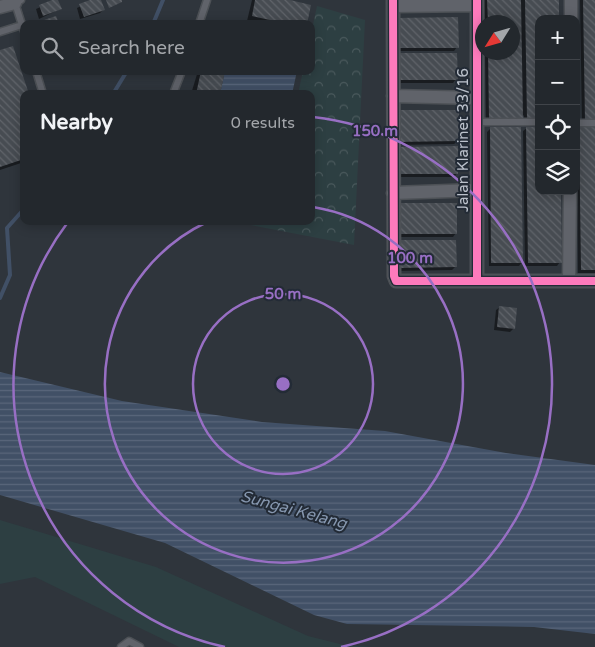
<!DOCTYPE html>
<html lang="en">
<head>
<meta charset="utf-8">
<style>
  :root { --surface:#23282d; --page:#2b3035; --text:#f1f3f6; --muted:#a3a6aa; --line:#404449 }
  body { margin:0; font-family:"Varela Round",sans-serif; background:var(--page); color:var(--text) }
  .controls { position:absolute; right:15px; top:15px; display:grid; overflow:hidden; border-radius:10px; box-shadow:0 2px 12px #0003 }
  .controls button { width:45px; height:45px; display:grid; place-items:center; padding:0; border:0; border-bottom:1px solid var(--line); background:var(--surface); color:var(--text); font:25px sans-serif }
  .compass { position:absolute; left:475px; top:15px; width:45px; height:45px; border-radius:50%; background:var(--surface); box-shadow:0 2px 12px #0003; rotate:233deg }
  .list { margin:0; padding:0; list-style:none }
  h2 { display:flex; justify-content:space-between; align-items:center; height:65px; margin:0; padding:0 20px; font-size:21px }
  h2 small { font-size:16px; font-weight:400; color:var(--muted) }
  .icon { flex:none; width:28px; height:28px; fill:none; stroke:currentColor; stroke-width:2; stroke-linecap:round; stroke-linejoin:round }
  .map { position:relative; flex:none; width:595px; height:647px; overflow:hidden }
  .search { position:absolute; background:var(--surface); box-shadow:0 2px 12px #0003; left:20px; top:20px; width:295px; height:55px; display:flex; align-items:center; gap:12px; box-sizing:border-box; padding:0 18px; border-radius:10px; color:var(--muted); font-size:19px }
  .panel { position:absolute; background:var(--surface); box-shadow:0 2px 12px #0003; left:20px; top:90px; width:295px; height:135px; border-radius:10px }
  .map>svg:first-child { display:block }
  .green { fill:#2d3f42 }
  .forest { fill:url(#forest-crowns) }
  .water { fill:url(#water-rules) }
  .shadow { fill:#0007 }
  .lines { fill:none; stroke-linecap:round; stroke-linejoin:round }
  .stream { stroke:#415066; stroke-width:4 }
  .building { fill:url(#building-back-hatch) }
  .service-casing { stroke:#4d5156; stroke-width:9 }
  .minor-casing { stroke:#4d5156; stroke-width:15 }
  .service { stroke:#60636a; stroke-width:6 }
  .minor { stroke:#60636a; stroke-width:12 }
  .cycleway-casing { stroke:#232b36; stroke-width:11 }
  .cycleway { stroke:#fd7abc; stroke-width:8 }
  .ring { fill:none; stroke:#986fc4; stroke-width:2.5 }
  .labels { text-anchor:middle; stroke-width:4; stroke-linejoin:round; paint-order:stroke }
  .street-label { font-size:15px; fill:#bbc1cb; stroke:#232b36 }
  .water-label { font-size:16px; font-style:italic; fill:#8697af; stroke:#232b36 }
  .centre { fill:#986fc4; stroke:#232b36; stroke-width:2.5 }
  .ring-label { font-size:15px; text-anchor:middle; font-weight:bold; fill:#986fc4; stroke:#232b36; stroke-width:4; stroke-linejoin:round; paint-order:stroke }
</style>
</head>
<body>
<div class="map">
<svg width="595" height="647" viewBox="0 0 595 647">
  <defs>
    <pattern id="forest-crowns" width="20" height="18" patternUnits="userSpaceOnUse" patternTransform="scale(1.25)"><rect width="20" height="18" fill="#2d3f42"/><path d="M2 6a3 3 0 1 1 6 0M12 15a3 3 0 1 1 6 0" fill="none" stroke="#4a595c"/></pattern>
    <pattern id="water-rules" width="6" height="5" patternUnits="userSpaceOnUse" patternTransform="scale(1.25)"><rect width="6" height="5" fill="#415066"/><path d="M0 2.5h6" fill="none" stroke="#5a677b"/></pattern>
    <pattern id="building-back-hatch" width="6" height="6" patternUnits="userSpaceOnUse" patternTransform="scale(1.25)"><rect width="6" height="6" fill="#474c52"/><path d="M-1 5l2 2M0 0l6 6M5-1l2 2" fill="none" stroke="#60646a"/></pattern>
  </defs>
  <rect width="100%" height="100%" fill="#2f353c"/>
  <path class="green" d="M0,520l156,47 152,69 36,9 28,2h-193l-144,-70 -35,7z"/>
  <path class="forest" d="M317,6l48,14 -11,225 -124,-24h81v-127h-13l5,-23h8v-37z"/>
  <path class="water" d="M225,71h72l-5,23h-72z
    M0,372l122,29 140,21 123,9 121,22 89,12v169l-61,-7 -187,-3 -33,-9 -149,-72 -165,-48z"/>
  <path class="shadow" d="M57,0l3,9 -21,10 -3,-10z
    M94,0h6l3,10 -3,3 -20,6 -3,-11z
    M252,0h32l22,24h-46l-13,-3z
    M484,0h74l-19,19v103h-15v-7l-6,6h-32l-1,-69h27v-30h-27z
    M580,0h15v123h-13z
    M397,19l60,28 -3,4h-59z
    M0,51l24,43v68l-24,8z
    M394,58l62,21 -3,4h-58z
    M198,71h26l-5,23h-28z
    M394,115l64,26 -4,3 -60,1z
    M527,128l12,63 21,71 -3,4h-32l-2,-135z
    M580,128h15v145h-17l-1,-141z
    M490,129l32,133 -3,4h-30l-2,-134z
    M394,151l63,22 -3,4h-59z
    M394,208l62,25 -3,4h-59z
    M455,241v26l-3,3 -57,1z
    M500,307l16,2 -3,20 -3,3 -16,-2 2,-20z"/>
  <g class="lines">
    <path class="stream" d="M153,24l10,-24
      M113,94l14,-23
      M0,298l10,-23 -3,-47 17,-19"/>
  </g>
  <path class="building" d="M52,0h6l4,9 -19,7 -4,-11z
    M90,0h11l4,10 -21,7 -5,-13z
    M106,0h16v2l-13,6z
    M255,0h35l21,5 -4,19h-19l-36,-8z
    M487,0h34l2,118h-34l-1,-66h24v-30h-24z
    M525,0h34v19h-20v100h-12z
    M583,0h12v120l-10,1z
    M56,16l3,8h-18v-3z
    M458,17l1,31h-62v-30z
    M13,46l16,48h-5v65l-24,8v-117z
    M397,53h60l1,27h-60z
    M201,71h24l-5,23h-24z
    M397,110h62v31l-62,1z
    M490,127h31l2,136h-32z
    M526,127h13v64h22l1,72h-34z
    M579,127h16v143h-14z
    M458,146v28h-61v-27z
    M397,203h60v31h-60z
    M397,240h59l1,27 -59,1z
    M499,306l18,2 -2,21 -18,-2z"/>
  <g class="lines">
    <g class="service-casing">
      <path id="service" d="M21,0l-6,3 9,28
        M199,24l8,-24
        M0,32l22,-7
        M36,71l7,23
        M173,94l9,-23
        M477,122h62
        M576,123h19
        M121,647l8,-6 11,6"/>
    </g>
    <g class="minor-casing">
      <path id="minor" d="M393,0l1,276 2,5h199
        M477,0v281
        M393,6l84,-1
        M0,7l15,-4
        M571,19v-19
        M393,96l84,2
        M393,193l84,-3
        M569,281l1,-90"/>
    </g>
    <use href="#service" class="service"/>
    <use href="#minor" class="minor"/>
    <g class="cycleway-casing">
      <path id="cycleway" d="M393,0l1,276 2,5h199
        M477,0v281"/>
    </g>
    <use href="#cycleway" class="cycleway"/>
  </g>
  <g class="ring">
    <circle cx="283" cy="384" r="90"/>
    <path d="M313 207A179 179 0 1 1 207 222"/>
    <path d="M225 647A269 269 0 0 1 68 222M313 117A269 269 0 0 1 341 647"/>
  </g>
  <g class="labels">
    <g class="street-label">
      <text transform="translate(463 140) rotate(-90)" y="5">Jalan Klarinet 33/16</text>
    </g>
    <g class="water-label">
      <text transform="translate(294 509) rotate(15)" y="6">Sungai Kelang</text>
    </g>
  </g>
  <circle cx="283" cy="384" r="8" class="centre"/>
  <g class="ring-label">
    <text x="375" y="136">150 m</text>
    <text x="410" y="263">100 m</text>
    <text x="283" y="299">50 m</text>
  </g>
</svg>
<div class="controls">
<button>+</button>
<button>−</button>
<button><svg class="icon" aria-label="locate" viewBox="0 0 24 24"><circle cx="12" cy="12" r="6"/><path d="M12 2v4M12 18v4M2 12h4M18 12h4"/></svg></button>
<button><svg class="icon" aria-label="layers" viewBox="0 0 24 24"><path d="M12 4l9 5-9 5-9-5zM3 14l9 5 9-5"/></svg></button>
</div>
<svg class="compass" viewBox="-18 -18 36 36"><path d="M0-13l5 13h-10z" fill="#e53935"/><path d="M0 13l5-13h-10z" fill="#a3a6aa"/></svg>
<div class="search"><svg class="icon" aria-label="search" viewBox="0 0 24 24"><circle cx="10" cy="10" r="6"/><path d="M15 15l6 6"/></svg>Search here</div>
<section class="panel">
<h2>Nearby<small>0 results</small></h2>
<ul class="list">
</ul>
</section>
</div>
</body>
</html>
